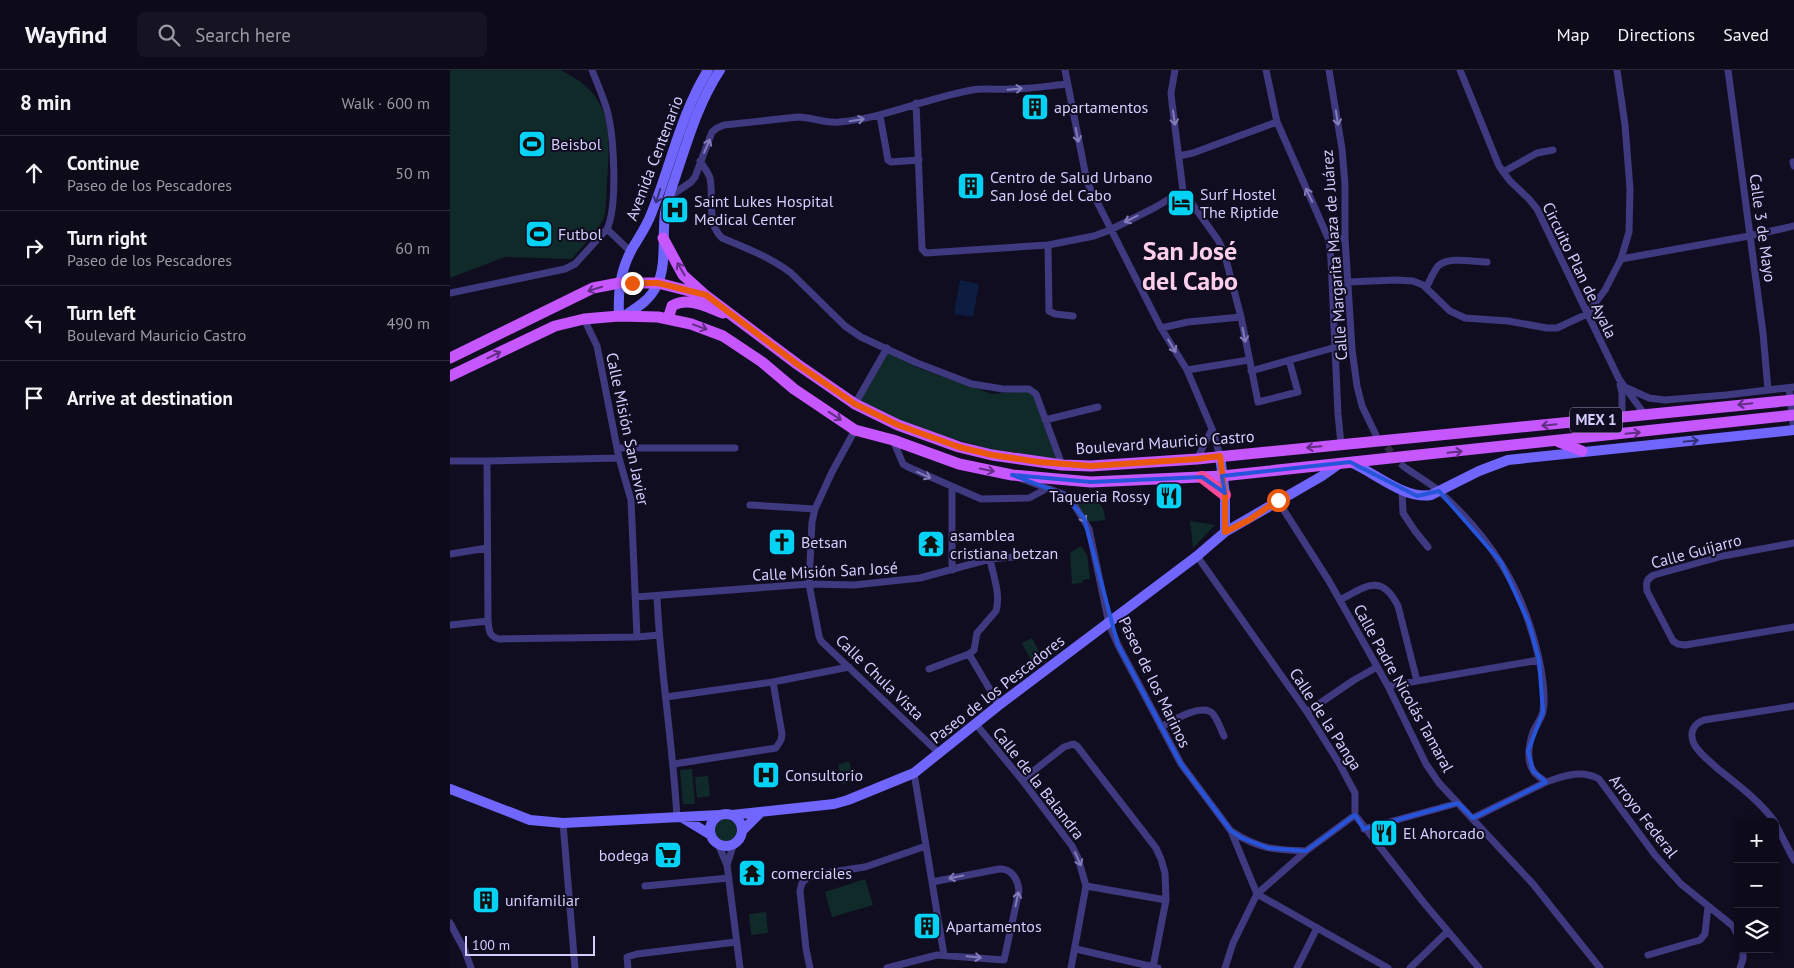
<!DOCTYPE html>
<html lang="en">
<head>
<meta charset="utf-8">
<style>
  :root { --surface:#0d0a19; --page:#161322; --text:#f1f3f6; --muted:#9a9aa2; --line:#2d2b38 }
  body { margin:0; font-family:"PT Sans",sans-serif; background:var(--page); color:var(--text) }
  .controls { position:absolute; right:15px; bottom:15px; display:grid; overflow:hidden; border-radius:8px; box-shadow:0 1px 4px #0004 }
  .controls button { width:45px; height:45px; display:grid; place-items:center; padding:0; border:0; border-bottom:1px solid var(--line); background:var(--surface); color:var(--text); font:25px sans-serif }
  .scale { position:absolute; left:15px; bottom:12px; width:130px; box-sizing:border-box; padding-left:5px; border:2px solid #d5cdfe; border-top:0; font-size:14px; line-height:18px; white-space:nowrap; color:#d5cdfe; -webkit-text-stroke:4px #110d21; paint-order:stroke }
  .stop { position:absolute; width:15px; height:15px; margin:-11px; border:4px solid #ea580c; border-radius:50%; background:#fff }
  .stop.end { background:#ea580c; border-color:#fff; box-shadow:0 1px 5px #0008 }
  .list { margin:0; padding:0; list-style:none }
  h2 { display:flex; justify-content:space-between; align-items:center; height:65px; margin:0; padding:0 20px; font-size:21px }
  h2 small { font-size:16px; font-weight:400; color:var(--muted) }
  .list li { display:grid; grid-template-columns:32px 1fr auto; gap:15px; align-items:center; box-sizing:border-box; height:75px; padding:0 20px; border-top:1px solid var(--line) }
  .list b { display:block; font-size:19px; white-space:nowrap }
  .list p { margin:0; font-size:16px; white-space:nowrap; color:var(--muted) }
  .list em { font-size:16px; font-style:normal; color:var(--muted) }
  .icon { flex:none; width:28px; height:28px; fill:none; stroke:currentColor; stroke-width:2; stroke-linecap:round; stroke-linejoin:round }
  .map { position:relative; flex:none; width:1344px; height:898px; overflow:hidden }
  header { display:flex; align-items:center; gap:30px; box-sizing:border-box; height:70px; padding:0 25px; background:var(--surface); border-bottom:1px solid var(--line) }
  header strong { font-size:24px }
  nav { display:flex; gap:28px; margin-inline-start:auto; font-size:18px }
  .search { width:350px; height:45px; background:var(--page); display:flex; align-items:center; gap:12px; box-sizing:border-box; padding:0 18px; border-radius:8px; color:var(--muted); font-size:19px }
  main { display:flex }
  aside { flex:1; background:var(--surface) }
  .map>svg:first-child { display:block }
  .green { fill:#102a2a }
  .water { fill:#0c1d41 }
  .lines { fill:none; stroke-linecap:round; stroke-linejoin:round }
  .street-tunnel { stroke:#2e2a42; stroke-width:7; stroke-dasharray:7 3.5; stroke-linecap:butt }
  .street { stroke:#3f397f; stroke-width:7 }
  .secondary { stroke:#7066fd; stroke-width:10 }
  .primary { stroke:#c656fd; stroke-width:11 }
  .highway { stroke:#fd4a98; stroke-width:12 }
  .oneway { stroke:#827cb8 }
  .oneway2 { stroke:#373179 }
  .oneway3 { stroke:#622e84 }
  .route { stroke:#ea580c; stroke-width:6 }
  .marked { fill:none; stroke:#2654da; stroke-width:4; stroke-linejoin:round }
  .labels { text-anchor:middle; stroke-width:4; stroke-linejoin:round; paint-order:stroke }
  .shield { fill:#110d21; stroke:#9a93bc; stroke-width:1 }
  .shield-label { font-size:15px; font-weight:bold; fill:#d5cdfe }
  .poi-label { font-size:16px; fill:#d5cdfe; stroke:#110d21; text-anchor:start }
  .street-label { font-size:16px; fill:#d5cdfe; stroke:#110d21 }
  .town-label { font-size:26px; font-weight:bold; fill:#fecfeb; stroke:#110d21 }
</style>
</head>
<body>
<header>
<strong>Wayfind</strong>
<div class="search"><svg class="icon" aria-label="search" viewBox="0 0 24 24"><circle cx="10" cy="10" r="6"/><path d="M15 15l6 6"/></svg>Search here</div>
<nav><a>Map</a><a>Directions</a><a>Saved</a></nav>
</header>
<main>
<aside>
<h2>8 min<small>Walk · 600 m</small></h2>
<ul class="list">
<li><svg class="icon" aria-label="ahead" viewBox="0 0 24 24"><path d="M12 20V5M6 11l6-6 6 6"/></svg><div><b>Continue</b><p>Paseo de los Pescadores</p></div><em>50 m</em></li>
<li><svg class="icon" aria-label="right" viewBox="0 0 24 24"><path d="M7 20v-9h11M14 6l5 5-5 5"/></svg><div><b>Turn right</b><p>Paseo de los Pescadores</p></div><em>60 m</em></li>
<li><svg class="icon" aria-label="left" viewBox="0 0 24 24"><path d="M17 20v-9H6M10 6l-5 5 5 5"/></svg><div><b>Turn left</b><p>Boulevard Mauricio Castro</p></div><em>490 m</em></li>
<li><svg class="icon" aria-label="arrive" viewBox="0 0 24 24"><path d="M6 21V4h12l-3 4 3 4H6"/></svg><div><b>Arrive at destination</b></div></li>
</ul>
</aside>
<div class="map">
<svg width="1344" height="898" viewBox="0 0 1344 898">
  <rect width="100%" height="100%" fill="#110d21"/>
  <path class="green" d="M0,0h110c54,25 50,61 47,113 -1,9 0,31 -4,37 -8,14 -21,26 -31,39l-67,-2 -55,21z
    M438,283l30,15 74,26 35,-3 7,5 22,64 -65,-10 -83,-25 -50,-21z
    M628,425c16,2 27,7 27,25l-18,2 -17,-25v-1z
    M740,451l25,4 -22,23z
    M631,476l6,9 3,24 -7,1 -1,3 -10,1 -2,-31z
    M582,568l12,23 -10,5 -12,-23z
    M399,691l4,14 7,-2 2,5 -19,6 -5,-19z
    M242,699l3,35h-12l-3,-34z
    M258,706l2,20 -13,2 -2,-21z
    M263 760a13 13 0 1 1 26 0a13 13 0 1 1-26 0Z
    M415,809l8,26 -41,12 -7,-25z
    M316,842l2,21 -17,2 -2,-21z"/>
  <path class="water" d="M510,210l19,4 -6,33 -19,-3z"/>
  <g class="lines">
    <path class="street-tunnel" d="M930,369l23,27"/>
    <path class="street" d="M142,0c5,13 11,26 15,40 7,25 11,96 0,119l24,23
      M615,0l22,112 74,146 26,42 25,59 8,27
      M725,0l-4,23 1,10 11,88 35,49 6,12 17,65 17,85 40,-10 -9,-32
      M816,0l11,52 52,118 2,19 7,155 3,30
      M879,0l13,79 3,35v54l7,111 5,37 5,20 14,29
      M1010,0l39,96 11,15 19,18 8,10 82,170 26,36
      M1278,0l35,263 5,57
      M466,33l6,146 4,4 122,-8 46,-9 16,-6 44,-22 29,-17
      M430,46l8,44 3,2 28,-2
      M729,86l14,-3 84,-31
      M250,91c3,5 8,11 10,17 4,20 -4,45 12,60 24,10 48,19 69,35l54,53 16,11 56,26 55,21 31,5h26l7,5 26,71
      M1343,92l1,4
      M1053,102l34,-19 16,-3
      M219,127l22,-15 4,-5 17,-45 5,-4 7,-3 74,-8c14,0 27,7 41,5 46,-4 88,-24 133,-32 12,-2 25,0 38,-1 19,0 38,-3 57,-5
      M879,170l16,-2
      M598,175l1,66 6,3 18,2
      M1171,189l128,-23 45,-10
      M898,212l48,-2 17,1 10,4 27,26 15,7 43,3 39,7h10l30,-14 18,-24 16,-31 8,-27 1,-43 -5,-64 -8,-55
      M976,218c4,-7 7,-16 12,-22 11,-10 35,-4 49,-4
      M0,223l115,-24 10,-5 32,-35
      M134,249l13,27 22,112 12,42 6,137
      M711,258l27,-6 53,-5
      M737,300l62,-10
      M801,301l85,-24
      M1170,314l2,9v25
      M1177,318l22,10 16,2 61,-5 68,-8
      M1339,318l5,43
      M405,334l32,-56
      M595,350l53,-13
      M405,360l-23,42 -17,37 -3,13 -3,62 10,52 2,5 118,112
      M443,370l10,24 5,3 73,32 48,-1 17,-9
      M168,378h117
      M169,388l-132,3 1,160c1,10 1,15 11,18l138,-2 22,-2
      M747,389l15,-30
      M0,391h37
      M953,396c12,9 26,16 37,26 52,47 84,98 99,167 3,13 7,39 4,52 -1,7 -7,14 -10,21 -4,12 -7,29 1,40 3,4 8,7 12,10 18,-6 35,-13 53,-3l56,76 26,29 52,42 5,10
      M572,409l41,15 12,12 14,23 20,95 9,21 63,119 50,67 26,63
      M502,417v83
      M952,420l1,23 12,18 13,16
      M828,431l51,80 59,105 38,78 13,19 94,101 67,84
      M300,435l65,4
      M1344,473l-71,13 -69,19c-8,4 -8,8 -7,16l26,50 5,3 7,1 109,-18
      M0,484l37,-6
      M747,486l110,156 32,51 16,30v22l69,88 55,65
      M207,526c3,74 16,148 20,222
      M186,527l173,-13 45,1 66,-7 70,-19 23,-2
      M890,530c25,-13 41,-28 58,6l19,75
      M0,555l38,-4
      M519,584l30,51
      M479,599l40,-15 5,-4 3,-17 19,-22c5,-16 -3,-36 -6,-52
      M938,616l151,-26
      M216,627l107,-15 76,-15
      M857,642l47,-32 23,-13
      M525,653l47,57 50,66 6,12 8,28 -15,82
      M711,657c11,-6 41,-25 52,-13 5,6 8,16 11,22
      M224,694l102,-16 5,-8 1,-6 -9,-52
      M464,703l30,182
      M572,710l42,-33 9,-3 4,2 79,102 5,11 4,14 1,27 -13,67
      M1023,748l73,-36
      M1325,752c-15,-21 -37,-37 -57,-53 -8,-8 -18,-14 -24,-25 -5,-11 -1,-20 10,-24l90,-14
      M113,753l12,145
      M1325,753l19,37
      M914,759l94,-26
      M781,761c28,18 43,19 75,20
      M268,774l9,21 13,103
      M277,795l7,-22
      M195,816l84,-8
      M636,816l80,14
      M807,824l131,74
      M0,853l15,28 6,17
      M626,879l82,19
      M1198,885l52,-15 5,-6 3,-28
      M178,898l-1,-11 10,-3 99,-12
      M360,898l-4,-19 -6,-58 2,-8 5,-5 11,-4 47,-7 61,-21
      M437,898l50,-13 67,5 15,-69c-1,-11 -7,-23 -20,-22l-67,13
      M775,898l8,-25 24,-49 49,-43 49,-36
      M847,898l20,-40
      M960,898l37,-36
      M1290,898l3,-9v-10"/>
    <path class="secondary" d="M169,246c-1,-24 1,-45 13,-67 7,-12 15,-23 20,-37 19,-48 29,-98 56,-142
      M174,246c14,-9 26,-16 33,-31 10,-19 5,-51 8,-72 2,-14 8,-28 12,-41 12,-36 22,-70 43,-102
      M770,386l5,39v37
      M900,392c24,10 55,38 81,33l48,-24 29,-11 286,-30
      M0,719l80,31 33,3 157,-8
      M260 760a16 16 0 1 1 32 0a16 16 0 1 1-32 0Z
      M282,745l102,-11 14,-4 66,-27 85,-68 198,-149 28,-24 97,-56 17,-12
      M233,748l28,17
      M292,761l19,-19"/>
    <path class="primary" d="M213,168l20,37 21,19
      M218,249l4,-13c16,-10 35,1 51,7
      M0,288l143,-70 26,-5h39l47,12 92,69 58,40 43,21 61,22 33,8 70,10 29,1 106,-7 597,-59
      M0,306l105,-50 29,-7 35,-3 39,1 33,7 32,12 39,26 32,27 61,41 38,10 66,24 53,11 79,7 131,-6 572,-61
      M1109,372l23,9"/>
    <path class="highway" d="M752,407l23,18"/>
  </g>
  <defs><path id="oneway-shaft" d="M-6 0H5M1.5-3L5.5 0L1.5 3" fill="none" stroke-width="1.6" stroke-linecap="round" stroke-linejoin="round" transform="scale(1.25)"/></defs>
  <g class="oneway">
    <use href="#oneway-shaft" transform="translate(565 19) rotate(-5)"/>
    <use href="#oneway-shaft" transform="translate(724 48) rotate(82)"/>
    <use href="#oneway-shaft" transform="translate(887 48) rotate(81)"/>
    <use href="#oneway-shaft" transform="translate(407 50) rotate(-10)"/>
    <use href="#oneway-shaft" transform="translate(627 65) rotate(79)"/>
    <use href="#oneway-shaft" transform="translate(257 76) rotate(-67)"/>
    <use href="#oneway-shaft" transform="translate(859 125) rotate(-116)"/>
    <use href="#oneway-shaft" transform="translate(681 149) rotate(154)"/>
    <use href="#oneway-shaft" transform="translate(794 265) rotate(79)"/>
    <use href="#oneway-shaft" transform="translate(722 276) rotate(59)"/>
    <use href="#oneway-shaft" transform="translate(474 405) rotate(25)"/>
    <use href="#oneway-shaft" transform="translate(632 446) rotate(60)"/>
    <use href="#oneway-shaft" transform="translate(628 789) rotate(66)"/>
    <use href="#oneway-shaft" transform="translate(506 807) rotate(169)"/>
    <use href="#oneway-shaft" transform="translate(567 829) rotate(-78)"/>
    <use href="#oneway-shaft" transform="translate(524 887) rotate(5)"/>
  </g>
  <g class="oneway2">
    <use href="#oneway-shaft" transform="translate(208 126) rotate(108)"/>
    <use href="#oneway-shaft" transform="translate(1241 371) rotate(-6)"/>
  </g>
  <g class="oneway3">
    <use href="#oneway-shaft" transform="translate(231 199) rotate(-120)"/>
    <use href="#oneway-shaft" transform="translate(145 219) rotate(163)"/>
    <use href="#oneway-shaft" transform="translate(250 257) rotate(20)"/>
    <use href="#oneway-shaft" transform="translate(44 285) rotate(-26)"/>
    <use href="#oneway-shaft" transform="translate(1295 334) rotate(174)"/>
    <use href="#oneway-shaft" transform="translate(385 346) rotate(33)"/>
    <use href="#oneway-shaft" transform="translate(1099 355) rotate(174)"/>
    <use href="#oneway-shaft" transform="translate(1183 363) rotate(-6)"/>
    <use href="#oneway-shaft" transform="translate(864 377) rotate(175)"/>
    <use href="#oneway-shaft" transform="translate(1005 382) rotate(-6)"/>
    <use href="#oneway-shaft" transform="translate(537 400) rotate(12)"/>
  </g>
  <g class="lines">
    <path class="route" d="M182,213h26l48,12 91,69 58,40 43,21 61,22 33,8 47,7 52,4 106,-7 23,-3 5,39v37l24,-12 29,-20"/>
  </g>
  <path class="marked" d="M900,392l67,34 22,-5 62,71 28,61 10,37 4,52 -15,39 5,20 13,11 -73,36 -15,-15 -94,26 -9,-14 -49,36 -38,-3 -26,-10 -11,-7 -50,-67 -63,-119 -34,-127 -21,-24 -51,-19 79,7 111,-5 23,16 -3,-17z"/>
  <defs>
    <g id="building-square" transform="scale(1.4375)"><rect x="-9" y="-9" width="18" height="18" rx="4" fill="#03d2f5" stroke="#110d21"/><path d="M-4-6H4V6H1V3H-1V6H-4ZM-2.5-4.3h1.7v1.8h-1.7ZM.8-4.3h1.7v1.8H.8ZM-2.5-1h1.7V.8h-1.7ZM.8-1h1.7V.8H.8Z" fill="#111"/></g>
    <g id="stadium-square" transform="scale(1.4375)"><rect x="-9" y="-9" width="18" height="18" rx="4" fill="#03d2f5" stroke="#110d21"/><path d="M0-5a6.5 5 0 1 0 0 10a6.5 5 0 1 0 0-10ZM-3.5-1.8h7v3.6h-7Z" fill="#111"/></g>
    <g id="hotel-square" transform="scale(1.4375)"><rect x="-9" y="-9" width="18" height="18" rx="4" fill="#03d2f5" stroke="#110d21"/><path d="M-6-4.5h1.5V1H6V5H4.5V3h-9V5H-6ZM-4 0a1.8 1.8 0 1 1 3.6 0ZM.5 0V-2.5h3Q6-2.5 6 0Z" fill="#111"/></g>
    <g id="hospital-square" transform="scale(1.4375)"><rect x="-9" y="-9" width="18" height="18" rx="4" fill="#03d2f5" stroke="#110d21"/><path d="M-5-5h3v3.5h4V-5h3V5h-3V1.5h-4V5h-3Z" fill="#111"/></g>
    <g id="restaurant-square" transform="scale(1.4375)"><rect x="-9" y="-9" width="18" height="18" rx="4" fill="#03d2f5" stroke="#110d21"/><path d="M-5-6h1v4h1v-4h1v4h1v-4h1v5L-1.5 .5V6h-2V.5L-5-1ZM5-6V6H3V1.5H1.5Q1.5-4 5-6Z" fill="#111"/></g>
    <g id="church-square" transform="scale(1.4375)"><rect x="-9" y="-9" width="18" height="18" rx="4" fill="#03d2f5" stroke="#110d21"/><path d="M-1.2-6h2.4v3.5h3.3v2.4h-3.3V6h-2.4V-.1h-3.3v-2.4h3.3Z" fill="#111"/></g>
    <g id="temple-square" transform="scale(1.4375)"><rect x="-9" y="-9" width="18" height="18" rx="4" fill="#03d2f5" stroke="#110d21"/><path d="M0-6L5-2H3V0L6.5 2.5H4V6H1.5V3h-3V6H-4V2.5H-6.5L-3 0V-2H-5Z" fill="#111"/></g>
    <g id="supermarket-square" transform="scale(1.4375)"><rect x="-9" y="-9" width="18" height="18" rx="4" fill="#03d2f5" stroke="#110d21"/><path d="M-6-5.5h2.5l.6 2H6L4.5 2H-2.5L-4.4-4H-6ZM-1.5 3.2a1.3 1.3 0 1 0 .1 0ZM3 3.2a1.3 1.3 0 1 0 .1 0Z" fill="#111"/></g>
  </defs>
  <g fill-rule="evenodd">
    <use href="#building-square" x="585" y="37"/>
    <use href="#stadium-square" x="82" y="74"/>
    <use href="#building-square" x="521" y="116"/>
    <use href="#hotel-square" x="731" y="133"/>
    <use href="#hospital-square" x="225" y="140"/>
    <use href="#stadium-square" x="89" y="164"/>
    <use href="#restaurant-square" x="719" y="426"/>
    <use href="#church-square" x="332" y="472"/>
    <use href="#temple-square" x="481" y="474"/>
    <use href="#hospital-square" x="316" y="705"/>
    <use href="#restaurant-square" x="934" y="763"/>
    <use href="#supermarket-square" x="218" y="785"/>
    <use href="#temple-square" x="302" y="803"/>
    <use href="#building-square" x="36" y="830"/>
    <use href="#building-square" x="477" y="856"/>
  </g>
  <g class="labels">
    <rect class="shield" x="1120" y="337.5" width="52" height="25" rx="4"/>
    <g class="shield-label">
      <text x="1146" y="355">MEX 1</text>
    </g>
    <g class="poi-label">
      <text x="604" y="43">apartamentos</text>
      <text x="101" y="80">Beisbol</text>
      <text x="540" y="113">Centro de Salud Urbano<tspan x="540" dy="18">San José del Cabo</tspan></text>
      <text x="750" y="130">Surf Hostel<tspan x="750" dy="18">The Riptide</tspan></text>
      <text x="244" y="137">Saint Lukes Hospital<tspan x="244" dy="18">Medical Center</tspan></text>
      <text x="108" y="170">Futbol</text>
      <text x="700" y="432" text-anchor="end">Taqueria Rossy</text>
      <text x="500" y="471">asamblea<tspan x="500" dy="18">cristiana betzan</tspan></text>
      <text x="351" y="478">Betsan</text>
      <text x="335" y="711">Consultorio</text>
      <text x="953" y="769">El Ahorcado</text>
      <text x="199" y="791" text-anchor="end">bodega</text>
      <text x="321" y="809">comerciales</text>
      <text x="55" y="836">unifamiliar</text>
      <text x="496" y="862">Apartamentos</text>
    </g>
    <g class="street-label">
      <text transform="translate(204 88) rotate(-69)" y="6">Avenida Centenario</text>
      <text transform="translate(1313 158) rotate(82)" y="6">Calle 3 de Mayo</text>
      <text transform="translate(884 185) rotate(-94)" y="6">Calle Margarita Maza de Juárez</text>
      <text transform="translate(1130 200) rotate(64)" y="6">Circuito Plan de Ayala</text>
      <text transform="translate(178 359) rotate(78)" y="6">Calle Misión San Javier</text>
      <text transform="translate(715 372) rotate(-4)" y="6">Boulevard Mauricio Castro</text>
      <text transform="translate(1246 481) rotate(-15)" y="6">Calle Guijarro</text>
      <text transform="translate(375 501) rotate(-3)" y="6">Calle Misión San José</text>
      <text transform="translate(430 607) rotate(44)" y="6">Calle Chula Vista</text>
      <text transform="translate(705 612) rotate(64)" y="6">Paseo de los Marinos</text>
      <text transform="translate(954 618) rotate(61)" y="6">Calle Padre Nicolás Tamaral</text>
      <text transform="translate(547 619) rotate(-38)" y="6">Paseo de los Pescadores</text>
      <text transform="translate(876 649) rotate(57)" y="6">Calle de la Panga</text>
      <text transform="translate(589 713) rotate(52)" y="6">Calle de la Balandra</text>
      <text transform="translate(1194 746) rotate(52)" y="6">Arroyo Federal</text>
    </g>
    <g class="town-label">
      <text x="740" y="190">San José<tspan x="740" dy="30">del Cabo</tspan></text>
    </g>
  </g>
</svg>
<div class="controls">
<button>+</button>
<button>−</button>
<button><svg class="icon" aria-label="layers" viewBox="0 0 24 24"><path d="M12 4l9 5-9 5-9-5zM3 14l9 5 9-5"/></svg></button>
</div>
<div class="scale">100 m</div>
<div class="stop" style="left:828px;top:430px"></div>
<div class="stop end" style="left:182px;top:213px"></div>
</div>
</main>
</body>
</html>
